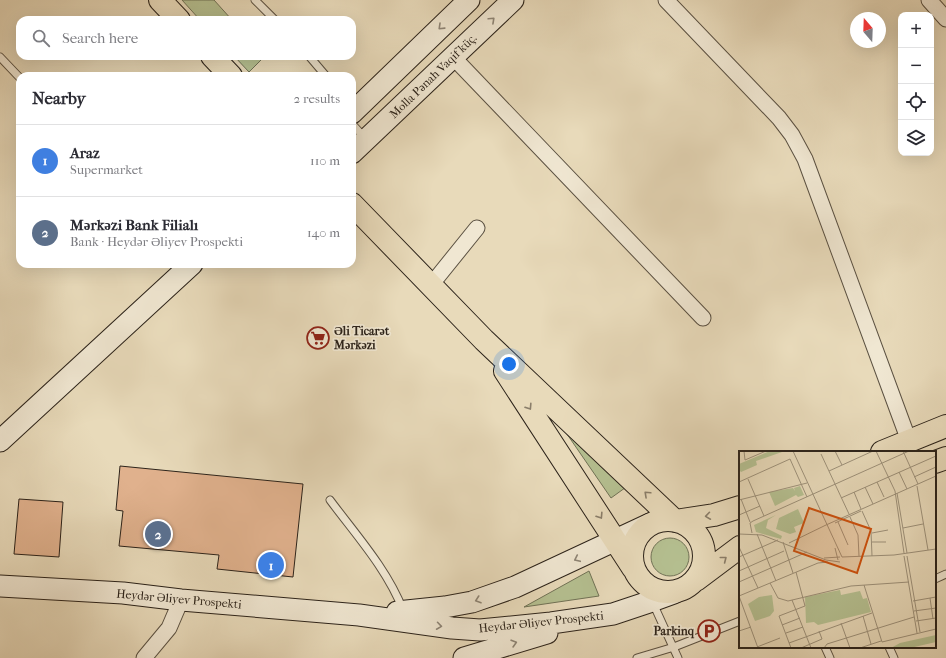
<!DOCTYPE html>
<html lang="en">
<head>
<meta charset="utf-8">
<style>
  :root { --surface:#fff; --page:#f2f2f3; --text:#2b2b33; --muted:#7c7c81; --line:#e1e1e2; --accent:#8f2418 }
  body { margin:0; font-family:"IM FELL French Canon",serif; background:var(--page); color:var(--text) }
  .controls { position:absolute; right:12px; top:12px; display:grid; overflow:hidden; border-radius:8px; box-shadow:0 4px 16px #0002 }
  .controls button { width:36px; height:36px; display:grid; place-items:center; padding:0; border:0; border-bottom:1px solid var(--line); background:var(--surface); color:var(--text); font:20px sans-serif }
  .compass { position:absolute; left:850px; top:12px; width:36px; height:36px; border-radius:50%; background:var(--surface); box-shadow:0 4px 16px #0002; rotate:341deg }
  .you { position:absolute; left:509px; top:364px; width:14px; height:14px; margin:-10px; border:3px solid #fff; border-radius:50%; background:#1a73e8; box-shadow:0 0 0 6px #1a73e833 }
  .badge { display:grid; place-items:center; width:26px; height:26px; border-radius:50%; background:var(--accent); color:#fff; font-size:13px; font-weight:700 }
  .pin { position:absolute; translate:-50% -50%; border:2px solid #fff; box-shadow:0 1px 4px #0006 }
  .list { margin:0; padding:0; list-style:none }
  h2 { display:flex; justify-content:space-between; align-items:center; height:52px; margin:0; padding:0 16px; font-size:17px }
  h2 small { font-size:13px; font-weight:400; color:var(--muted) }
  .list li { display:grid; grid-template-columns:26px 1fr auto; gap:12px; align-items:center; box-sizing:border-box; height:72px; padding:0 16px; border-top:1px solid var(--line) }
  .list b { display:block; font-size:15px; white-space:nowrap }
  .list p { margin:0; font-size:13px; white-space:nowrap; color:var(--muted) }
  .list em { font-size:13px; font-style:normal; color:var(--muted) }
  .icon { flex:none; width:22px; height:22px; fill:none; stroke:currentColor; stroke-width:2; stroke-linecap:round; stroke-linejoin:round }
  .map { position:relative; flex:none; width:946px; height:658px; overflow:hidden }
  .search { position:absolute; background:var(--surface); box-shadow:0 4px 16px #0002; left:16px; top:16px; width:340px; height:44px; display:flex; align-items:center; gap:10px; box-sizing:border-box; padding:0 14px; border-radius:12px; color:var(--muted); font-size:15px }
  .panel { position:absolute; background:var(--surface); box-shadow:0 4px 16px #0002; left:16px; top:72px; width:340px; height:196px; border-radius:12px }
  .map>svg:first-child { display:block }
  .green { fill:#b5c091; stroke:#707256 }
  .building { fill:#e0b18d; stroke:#2c231a }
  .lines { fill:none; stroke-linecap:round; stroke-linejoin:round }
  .lane-casing { stroke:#5b5142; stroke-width:9 }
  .street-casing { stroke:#5b5142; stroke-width:17 }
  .secondary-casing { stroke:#2c231a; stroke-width:23 }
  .highway-casing { stroke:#2c231a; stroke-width:24 }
  .lane { stroke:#f0e7d2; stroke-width:7 }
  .street { stroke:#f0e7d2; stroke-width:15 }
  .secondary { stroke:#f0e7d2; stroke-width:21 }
  .highway { stroke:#e8daba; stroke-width:22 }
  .oneway { stroke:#8e8576 }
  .oneway2 { stroke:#8a7e6a }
  .labels { text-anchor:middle; stroke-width:3.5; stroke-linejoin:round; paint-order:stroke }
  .street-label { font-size:12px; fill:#2c231a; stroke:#f0e7d2 }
  .poi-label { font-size:12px; font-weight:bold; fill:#2c231a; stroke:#f0e7d2; text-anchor:start }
  .inset-road { fill:none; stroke:#9d917a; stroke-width:1 }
  .view { fill:#cc510e; fill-opacity:0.15; stroke:#cc510e; stroke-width:2 }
  .inset-edge { fill:none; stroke:#2c231a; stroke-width:2 }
</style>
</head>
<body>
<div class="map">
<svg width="946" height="658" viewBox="0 0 946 658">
  <rect width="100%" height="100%" fill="#e8daba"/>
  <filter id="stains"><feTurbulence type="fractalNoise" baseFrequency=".005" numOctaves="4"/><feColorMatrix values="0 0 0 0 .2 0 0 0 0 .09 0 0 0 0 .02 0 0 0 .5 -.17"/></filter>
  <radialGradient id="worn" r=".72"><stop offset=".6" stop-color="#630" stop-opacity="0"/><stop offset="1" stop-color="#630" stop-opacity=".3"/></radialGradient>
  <path class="green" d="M182,0h32l18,20h-32z
    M234,56h31l-16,16z
    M558,421l71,64 -18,13z
    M651 557a19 19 0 1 1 38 0a19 19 0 1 1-38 0Z
    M589,571l10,25 -75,11z"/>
  <path class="building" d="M120,466l183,18 -10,93 -76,-8 2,-14 -100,-9 4,-35 -7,-1z
    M19,499l44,3 -4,55 -45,-3z"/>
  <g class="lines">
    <g class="lane-casing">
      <path id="lane" d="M255,0l20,20
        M309,56l17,20
        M0,57l20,21
        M352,124l14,15
        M330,500c26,35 57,69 73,110
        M935,579l11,-5
        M639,580l13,21 26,57
        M825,647l5,11
        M889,647l5,11
        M637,658l37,-11 66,-26"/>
    </g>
    <g class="street-casing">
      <path id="street" d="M666,0l113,118 13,17 13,24 104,282
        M929,0l17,19
        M453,57l250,261
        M431,285l46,-57
        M144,658l25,-30 12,-28"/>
    </g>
    <g class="secondary-casing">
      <path id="secondary" d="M352,113l117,-113
        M352,153l161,-153
        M0,441l192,-177
        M0,586l123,7 58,7 178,15 93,13 28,2 71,-7 62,-9 39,-13 22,-8
        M397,612l48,-5 27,-5 43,-15 135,-63
        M464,658l83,-25"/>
    </g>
    <g class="highway-casing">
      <path id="highway" d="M160,0l19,20
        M212,56l19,20
        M352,204l132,136 191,181 39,-6 26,-8
        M505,371l128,197
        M882,452l64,-26
        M935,462l11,-4
        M632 556a36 36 0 1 1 72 0a36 36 0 1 1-72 0Z
        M696,580l44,-33"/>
    </g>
    <use href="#lane" class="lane"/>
    <use href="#street" class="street"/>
    <use href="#secondary" class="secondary"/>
    <use href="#highway" class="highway"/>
  </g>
  <defs><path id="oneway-chevron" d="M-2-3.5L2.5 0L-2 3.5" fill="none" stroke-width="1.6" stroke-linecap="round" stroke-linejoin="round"/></defs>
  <g class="oneway">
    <use href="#oneway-chevron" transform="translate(492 20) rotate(-43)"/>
    <use href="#oneway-chevron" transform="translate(441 27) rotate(136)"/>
    <use href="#oneway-chevron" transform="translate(577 559) rotate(155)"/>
    <use href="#oneway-chevron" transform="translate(478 600) rotate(161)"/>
    <use href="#oneway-chevron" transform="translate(439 626) rotate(8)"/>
    <use href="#oneway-chevron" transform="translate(514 643) rotate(-16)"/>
  </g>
  <g class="oneway2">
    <use href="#oneway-chevron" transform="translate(529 407) rotate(57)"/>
    <use href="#oneway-chevron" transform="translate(647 494) rotate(-137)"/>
    <use href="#oneway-chevron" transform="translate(600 516) rotate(57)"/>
    <use href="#oneway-chevron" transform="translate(708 516) rotate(172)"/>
    <use href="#oneway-chevron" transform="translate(724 559) rotate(-38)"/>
  </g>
  <defs>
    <g id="supermarket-ring" transform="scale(1.15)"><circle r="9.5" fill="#f0e7d2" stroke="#8f2418" stroke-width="1.5"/><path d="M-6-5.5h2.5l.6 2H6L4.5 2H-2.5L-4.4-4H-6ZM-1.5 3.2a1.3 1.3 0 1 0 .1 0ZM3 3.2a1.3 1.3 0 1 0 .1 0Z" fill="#8f2418"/></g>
    <g id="parking-ring" transform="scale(1.15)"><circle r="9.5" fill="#f0e7d2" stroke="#8f2418" stroke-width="1.5"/><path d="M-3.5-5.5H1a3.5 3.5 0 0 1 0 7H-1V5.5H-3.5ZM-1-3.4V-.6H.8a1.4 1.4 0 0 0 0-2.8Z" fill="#8f2418"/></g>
  </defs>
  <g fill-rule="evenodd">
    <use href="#supermarket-ring" x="318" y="338"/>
    <use href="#parking-ring" x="709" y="631"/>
  </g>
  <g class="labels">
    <g class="street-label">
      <text transform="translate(433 76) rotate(-44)" y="4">Molla Pənah Vaqif küç.</text>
      <text transform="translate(179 599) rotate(5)" y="4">Heydər Əliyev Prospekti</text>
      <text transform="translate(541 622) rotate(-6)" y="4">Heydər Əliyev Prospekti</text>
    </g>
    <g class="poi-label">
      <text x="334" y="335">Əli Ticarət<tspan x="334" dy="14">Mərkəzi</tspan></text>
      <text x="694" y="635" text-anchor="end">Parkinq</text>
    </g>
  </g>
  <g transform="translate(739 451)">
    <rect width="197" height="197" fill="#e8daba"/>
    <path d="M31,0l12,1 -26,9 1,4 -16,7 -2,-2v-6zM61,35l4,9 -6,2 -2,-2 -21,11 -6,-14 24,-4 2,3 -1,-3zM59,58l6,14 -10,4 2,5 -6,2 -14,-5 3,-11zM37,64l-8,5 -2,8 16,8 -1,3 -25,-7 -2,-7zM101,139l1,5 19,-4 3,8 4,-1 4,14 -53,13 -4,-3 -8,1 -1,-26zM33,144l2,16 -4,5 -15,5 -7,-17 11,-7zM197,184v7l-26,6h-19l9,-5z" fill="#b5c091"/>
    <path class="inset-road" d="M5,0l1,9 21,-9M54,0l49,106 52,-2 42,-6M96,0l7,14M137,0l19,40 9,62M164,0l15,33M82,3l28,60M90,20l44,-20M160,21l8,17M175,26l22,-10M9,28l16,37M0,31l51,-23 17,38M138,31l7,15M178,35l11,64M126,36l8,17M115,41l7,17M158,42l10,60M102,47l95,-42M2,48l9,23M0,49l68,-17M123,60l9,20 1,25M0,64l21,-9M111,66l8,18 1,21M99,71l10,23M96,72l26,-12M87,74l110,-49M164,77l20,-4M13,82l-2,-10 3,-2 156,-70M133,82l16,-3M0,83l23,1 64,25 14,2M18,83l19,47M44,91l10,31M133,91h14M50,92l37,-18M0,96l19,41M96,97l3,12M165,105l13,77M168,105l13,76M0,106l39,-17M85,107l16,-1M0,120l45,-20M0,131l68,-30M31,132l8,15 10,3 63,-15 58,-4M125,134l18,57 54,-13M0,145l79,-33 10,-1M0,145l19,52M191,147l3,21M53,149l19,48M174,150l23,-4M175,160l22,-3M124,165l8,28M177,170l20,-3M102,172l9,25M43,174l18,-7M0,180l12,-4M47,182l17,-6M50,192l83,-30M18,196l23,-9M52,197l-12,-32 26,-10 -9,-34M62,197l21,-9 -3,-8M85,197l3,-4 87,-27M121,197l21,-7"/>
    <path class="view" d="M70,57l62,21 -14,44 -63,-22z"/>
    <rect width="197" height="197" class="inset-edge"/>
  </g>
  <rect width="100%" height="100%" filter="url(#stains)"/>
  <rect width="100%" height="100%" fill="url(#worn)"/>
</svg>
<div class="controls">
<button>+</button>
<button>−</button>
<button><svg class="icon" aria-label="locate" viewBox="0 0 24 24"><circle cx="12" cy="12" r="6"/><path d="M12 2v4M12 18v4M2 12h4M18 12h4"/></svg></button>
<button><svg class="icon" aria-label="layers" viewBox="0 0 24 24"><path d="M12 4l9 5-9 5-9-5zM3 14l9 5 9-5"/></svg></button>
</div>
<svg class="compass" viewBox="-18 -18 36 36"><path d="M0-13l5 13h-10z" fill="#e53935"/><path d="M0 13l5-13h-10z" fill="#7c7c81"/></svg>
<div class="you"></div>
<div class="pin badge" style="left:271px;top:565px;background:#3f7fe0">1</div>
<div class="pin badge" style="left:158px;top:534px;background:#5c6f8a">2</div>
<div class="search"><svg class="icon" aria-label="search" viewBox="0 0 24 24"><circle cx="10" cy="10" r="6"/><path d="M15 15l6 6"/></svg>Search here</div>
<section class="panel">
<h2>Nearby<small>2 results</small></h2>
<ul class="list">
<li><span class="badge" style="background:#3f7fe0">1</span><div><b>Araz</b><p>Supermarket</p></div><em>110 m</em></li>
<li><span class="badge" style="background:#5c6f8a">2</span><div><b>Mərkəzi Bank Filialı</b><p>Bank · Heydər Əliyev Prospekti</p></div><em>140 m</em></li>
</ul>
</section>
</div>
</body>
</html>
